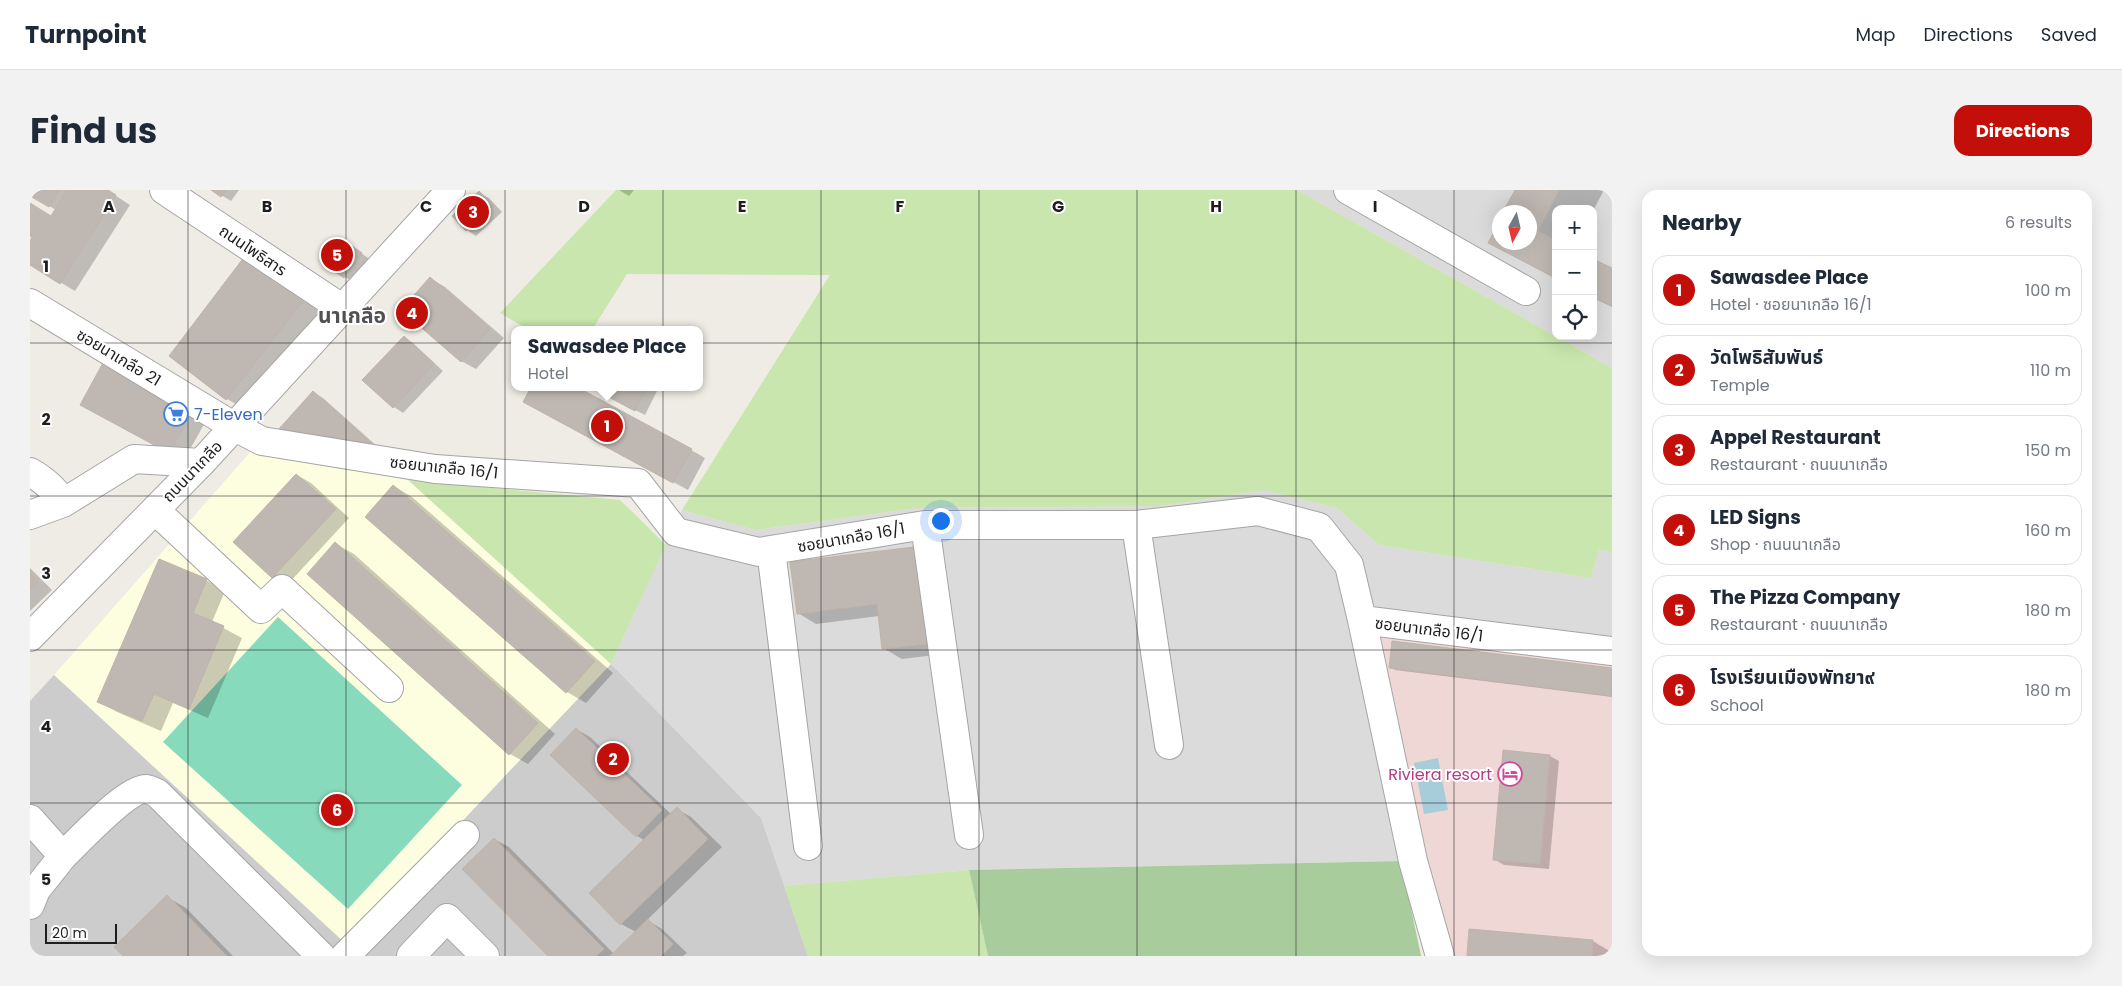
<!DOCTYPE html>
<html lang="en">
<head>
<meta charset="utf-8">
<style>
  :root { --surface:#fff; --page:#f2f2f3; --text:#1f2937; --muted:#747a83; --line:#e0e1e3; --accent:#c30f0a }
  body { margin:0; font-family:Poppins,"Noto Sans Thai",sans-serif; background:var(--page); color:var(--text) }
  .controls { position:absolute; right:15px; top:15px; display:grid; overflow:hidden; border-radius:10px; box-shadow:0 5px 20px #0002 }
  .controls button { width:45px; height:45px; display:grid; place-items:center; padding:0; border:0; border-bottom:1px solid var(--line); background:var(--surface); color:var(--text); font:25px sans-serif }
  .compass { position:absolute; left:1462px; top:15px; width:45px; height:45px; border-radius:50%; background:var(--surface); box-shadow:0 5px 20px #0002; rotate:188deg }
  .scale { position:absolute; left:15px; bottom:12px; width:72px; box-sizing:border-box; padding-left:5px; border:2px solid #1e1e1e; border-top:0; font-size:14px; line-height:18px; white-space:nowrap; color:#1e1e1e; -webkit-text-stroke:4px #fff; paint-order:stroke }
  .you { position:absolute; left:910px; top:330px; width:18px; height:18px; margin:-12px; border:4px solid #fff; border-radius:50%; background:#1a73e8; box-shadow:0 0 0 8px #1a73e833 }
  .badge { display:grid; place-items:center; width:32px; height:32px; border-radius:50%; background:var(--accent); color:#fff; font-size:16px; font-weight:700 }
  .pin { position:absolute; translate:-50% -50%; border:2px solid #fff; box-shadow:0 1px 5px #0006 }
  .popup { position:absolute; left:481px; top:136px; width:192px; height:65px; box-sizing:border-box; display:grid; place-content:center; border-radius:10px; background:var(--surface); filter:drop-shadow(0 1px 4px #0005); font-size:16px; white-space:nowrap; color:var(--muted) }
  .popup b { font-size:19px; color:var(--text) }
  .popup::after { content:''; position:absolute; left:50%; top:100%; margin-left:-10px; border:10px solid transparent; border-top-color:var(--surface) }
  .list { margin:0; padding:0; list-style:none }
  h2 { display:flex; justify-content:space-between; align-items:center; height:65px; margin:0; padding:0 20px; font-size:21px }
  h2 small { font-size:16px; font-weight:400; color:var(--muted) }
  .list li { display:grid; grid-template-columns:32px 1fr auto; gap:15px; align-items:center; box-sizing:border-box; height:70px; margin:0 10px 10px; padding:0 10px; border:1px solid var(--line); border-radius:15px }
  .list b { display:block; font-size:19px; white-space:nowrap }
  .list p { margin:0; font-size:16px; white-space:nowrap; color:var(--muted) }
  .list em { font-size:16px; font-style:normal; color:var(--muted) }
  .icon { flex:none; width:28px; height:28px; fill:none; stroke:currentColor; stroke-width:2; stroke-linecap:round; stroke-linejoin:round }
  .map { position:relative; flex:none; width:1582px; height:766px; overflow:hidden; border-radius:15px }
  header { display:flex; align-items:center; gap:30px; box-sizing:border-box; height:70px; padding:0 25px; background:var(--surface); border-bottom:1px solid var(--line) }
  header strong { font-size:24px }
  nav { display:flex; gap:28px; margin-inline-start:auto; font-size:18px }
  .intro { display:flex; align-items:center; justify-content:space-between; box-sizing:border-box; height:120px; padding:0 30px }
  h1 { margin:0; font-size:35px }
  .button { padding:12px 22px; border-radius:15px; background:var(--accent); color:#fff; font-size:18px; font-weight:700 }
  main { display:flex; gap:30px; padding:0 30px }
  aside { flex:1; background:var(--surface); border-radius:15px; box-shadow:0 5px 20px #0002 }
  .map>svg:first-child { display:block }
  .residential { fill:#dcdbdb; fill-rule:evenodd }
  .commercial { fill:#efd7d5 }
  .education { fill:#fdfddf }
  .religious { fill:#ccc }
  .grass { fill:#c8e6ad }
  .forest { fill:#a9cc9c }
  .pitch { fill:#87dabc }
  .water { fill:#a7cdda }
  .shadow { fill:#0003 }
  .building { fill:#bfb8b2; stroke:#c0b3a8 }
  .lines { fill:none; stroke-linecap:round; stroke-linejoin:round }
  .minor-casing { stroke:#a5a5a5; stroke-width:30 }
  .minor { stroke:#fff; stroke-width:28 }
  .grid { fill:none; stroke:#1e1e1e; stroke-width:1; stroke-opacity:0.55 }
  .labels { text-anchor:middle; stroke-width:4; stroke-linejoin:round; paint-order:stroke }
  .street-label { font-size:16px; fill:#1e1e1e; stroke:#fff }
  .shop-label { font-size:16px; fill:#366cbe; stroke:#fff; text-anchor:start }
  .hotel-label { font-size:16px; fill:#b23c85; stroke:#fff; text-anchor:end }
  .district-label { font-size:21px; font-weight:bold; fill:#515151; stroke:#fff }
  .grid-label { font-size:16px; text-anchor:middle; font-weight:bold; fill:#1e1e1e; stroke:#fff; stroke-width:4; stroke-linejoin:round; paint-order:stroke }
</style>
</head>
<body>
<header>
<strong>Turnpoint</strong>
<nav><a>Map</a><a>Directions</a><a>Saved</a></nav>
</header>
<div class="intro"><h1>Find us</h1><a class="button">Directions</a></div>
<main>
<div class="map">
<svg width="1582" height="766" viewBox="0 0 1582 766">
  <rect width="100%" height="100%" fill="#efece5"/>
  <path class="residential" d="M1267,0h315v178zM1526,19h37v127h-37zM1470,22h30v30h-30z
    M1234,300l73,18 42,37 212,33 8,-30 13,4v107l-240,-29 -21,9 50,222 -432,9 -185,16 -23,-68 -150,-154 71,-154 73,20 162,-22 244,-2z"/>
  <path class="commercial" d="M1342,440l240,29v297h-161z"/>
  <path class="education" d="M223,259l155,31 203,184 -265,280 -292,-269z"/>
  <path class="religious" d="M581,474l150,154 47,138h-778v-255l24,-26 292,269z"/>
  <path class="grass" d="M586,0h681l315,178v184l-13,-3 -8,29 -212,-33 -42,-37 -73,-18 -103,16 -244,2 -162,22 -73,-20 148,-235 -203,-1 -35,56h-63l-29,-17z
    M378,290l212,20 46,45 -55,119z
    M939,680l19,86h-180l-24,-70z"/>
  <path class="forest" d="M1371,671l20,95h-433l-19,-86z"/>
  <path class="pitch" d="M248,427l184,168 -114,124 -185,-167z"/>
  <path class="water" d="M1408,568l10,52 -24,4 -10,-51z"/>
  <path class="shadow" d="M0,0h77l23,15 -55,86 -45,-27v-20l4,-7 -4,-2v-31l22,13 4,-7 -26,-16z
    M183,0h26l-8,11z
    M589,0h15l-5,6z
    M1486,0h88l-11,21v-2h-37v70l-67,-36 41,-1v-30h-25z
    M449,3l10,5 13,14 -26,24 -9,-6z
    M312,50l29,20 -17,23 -29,-21z
    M219,64l75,54 -78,102 -19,-11 -57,-43z
    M1563,70l19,10v37l-19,-9z
    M400,88l15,9 59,51 -28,31 -15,-8z
    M374,148l9,5 30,28 -40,42 -9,-6z
    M75,173l102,56 -23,41 -88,-48z
    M573,197h56l-14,28 -35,-18z
    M283,202l10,6 55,49 -89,-12z
    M509,220l152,40 14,8 -17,32z
    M267,285l14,8 38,35 -62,67 -14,-8z
    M364,296l18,11 201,176 -27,30 -19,-11 -200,-175z
    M306,354l18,10 201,180 -27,30 -18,-10z
    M892,357l30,106 -50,6 -19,-11 -4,-32 -63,8 -18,-11z
    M0,378l22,22 -22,21z
    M176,390l19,11 -13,31 30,16 -34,80 -35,-15 -12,28 -44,-19 -18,-10z
    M1363,452l219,27v28l-217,-27 -5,-3z
    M546,539l14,8 81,77 6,-5 14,8 31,30 -75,73 15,9 25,24 -4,3h-133l-56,-117 15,8 105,107 22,-22 -15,-8 23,-84 -7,-4 -86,-81z
    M1520,566l9,5 -10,108 -45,-4 -10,-6z
    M137,707l19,11 47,48h-109z
    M1563,751l18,11v4h-143z"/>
  <path class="building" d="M0,0h29l-10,17 -19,-11z
    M37,0h41l8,5 -56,89 -30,-19v-24l2,-4 -2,-1v-33l21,13z
    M181,0h15l-5,7z
    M1485,0h44l-21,41 18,9v38l-68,-35 12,-23v22h30v-30h-27z
    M449,1l14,15 -27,25 -14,-15z
    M311,48l21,15 -18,25 -21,-15z
    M218,62l58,45 -80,103 -57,-44z
    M1563,69l19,9v38l-19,-9z
    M400,87l60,52 -29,33 -60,-52z
    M374,146l30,28 -41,44 -31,-28z
    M74,171l89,49 -24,43 -89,-48z
    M501,197h46l115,62 -19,34 -150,-81z
    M571,197h46l-12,24 -36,-19z
    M283,201l58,52 -93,-13z
    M266,284l40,35 -64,69 -39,-36z
    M363,295l202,176 -29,32 -201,-176z
    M305,352l203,181 -29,32 -202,-181z
    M892,356l12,97 -52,6 -5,-45 -80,10 -7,-52z
    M129,369l48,20 -14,34 31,13 -35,83 -35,-15 -12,27 -45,-19z
    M0,383l8,9 -8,8z
    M1362,451l220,27 -1,28 -222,-28z
    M546,538l86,82 -26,27 -86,-82z
    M1473,560l47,5 -10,109 -47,-4z
    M647,617l31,32 -88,86 -31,-32z
    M464,648l110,111 -8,7h-48l-86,-87z
    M137,705l60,61h-104l-9,-9z
    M618,729l25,25 -12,12h-51z
    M1439,739l124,11 -1,16h-125z"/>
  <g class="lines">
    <g class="minor-casing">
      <path id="minor" d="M134,0l179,119
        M1318,0l178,101
        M0,113l205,124 27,14 173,28 203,14 38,49 83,20 166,-27h211l122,-14 61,16 30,38 13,55 250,31
        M0,282c14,8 25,17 33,31
        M125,320l106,99 21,-20 107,99
        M0,325l33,-12 71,-44 67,4
        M895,335l44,310
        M1106,335l33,220
        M741,360l37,296
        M1332,430l51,241 27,95
        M0,447l171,-174 250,-273
        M0,629l33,37 -27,34 -6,15
        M33,666c16,-15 63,-67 83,-67 3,0 8,3 11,4l164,163
        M315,766l120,-121
        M381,766l36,-38 38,38"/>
    </g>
    <use href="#minor" class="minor"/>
  </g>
  <path class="grid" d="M158,0v766M316,0v766M475,0v766M633,0v766M791,0v766M949,0v766M1107,0v766M1266,0v766M1424,0v766M0,153h1582M0,306h1582M0,460h1582M0,613h1582"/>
  <defs>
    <g id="supermarket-ring" transform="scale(1.25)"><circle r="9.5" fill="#fff" stroke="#3f7fe0" stroke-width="1.5"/><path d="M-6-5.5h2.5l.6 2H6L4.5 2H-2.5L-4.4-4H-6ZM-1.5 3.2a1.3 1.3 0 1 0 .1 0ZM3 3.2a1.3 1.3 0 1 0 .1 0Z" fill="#3f7fe0"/></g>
    <g id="hotel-ring" transform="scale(1.25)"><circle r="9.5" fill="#fff" stroke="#d1479c" stroke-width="1.5"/><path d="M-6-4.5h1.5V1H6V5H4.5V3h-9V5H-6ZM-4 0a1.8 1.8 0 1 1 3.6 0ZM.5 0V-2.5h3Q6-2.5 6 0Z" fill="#d1479c"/></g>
  </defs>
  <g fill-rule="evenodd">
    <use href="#supermarket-ring" x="146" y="224"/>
    <use href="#hotel-ring" x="1480" y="584"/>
  </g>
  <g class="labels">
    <g class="street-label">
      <text transform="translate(223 60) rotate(34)" y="6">ถนนโพธิสาร</text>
      <text transform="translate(89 167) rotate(31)" y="6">ซอยนาเกลือ 21</text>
      <text transform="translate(414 277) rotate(6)" y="6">ซอยนาเกลือ 16/1</text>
      <text transform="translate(162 281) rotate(-46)" y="6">ถนนนาเกลือ</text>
      <text transform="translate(821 347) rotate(-10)" y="6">ซอยนาเกลือ 16/1</text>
      <text transform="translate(1399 439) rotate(7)" y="6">ซอยนาเกลือ 16/1</text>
    </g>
    <g class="shop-label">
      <text x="164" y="230">7-Eleven</text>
    </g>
    <g class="hotel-label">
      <text x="1462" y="590">Riviera resort</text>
    </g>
    <g class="district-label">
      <text x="322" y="133">นาเกลือ</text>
    </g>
  </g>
  <g class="grid-label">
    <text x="79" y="22">A</text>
    <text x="237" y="22">B</text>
    <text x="396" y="22">C</text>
    <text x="554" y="22">D</text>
    <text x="712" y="22">E</text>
    <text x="870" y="22">F</text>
    <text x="1028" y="22">G</text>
    <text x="1186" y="22">H</text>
    <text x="1345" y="22">I</text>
    <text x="16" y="82">1</text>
    <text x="16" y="235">2</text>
    <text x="16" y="389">3</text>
    <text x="16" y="542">4</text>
    <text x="16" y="695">5</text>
  </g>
</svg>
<div class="controls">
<button>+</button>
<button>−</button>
<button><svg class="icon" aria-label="locate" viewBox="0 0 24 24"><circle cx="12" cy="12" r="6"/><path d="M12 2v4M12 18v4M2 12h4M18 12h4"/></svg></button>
</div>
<svg class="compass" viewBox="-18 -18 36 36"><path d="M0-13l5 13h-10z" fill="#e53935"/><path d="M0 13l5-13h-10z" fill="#747a83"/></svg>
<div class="scale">20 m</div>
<div class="you"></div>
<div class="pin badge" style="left:577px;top:236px">1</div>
<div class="popup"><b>Sawasdee Place</b>Hotel</div>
<div class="pin badge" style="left:583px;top:569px">2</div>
<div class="pin badge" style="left:443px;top:22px">3</div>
<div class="pin badge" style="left:382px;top:123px">4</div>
<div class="pin badge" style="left:307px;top:65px">5</div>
<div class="pin badge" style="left:307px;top:620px">6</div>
</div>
<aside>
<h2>Nearby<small>6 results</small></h2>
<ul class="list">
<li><span class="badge">1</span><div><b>Sawasdee Place</b><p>Hotel · ซอยนาเกลือ 16/1</p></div><em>100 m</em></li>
<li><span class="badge">2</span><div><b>วัดโพธิสัมพันธ์</b><p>Temple</p></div><em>110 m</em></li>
<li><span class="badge">3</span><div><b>Appel Restaurant</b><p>Restaurant · ถนนนาเกลือ</p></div><em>150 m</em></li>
<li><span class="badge">4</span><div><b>LED Signs</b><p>Shop · ถนนนาเกลือ</p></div><em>160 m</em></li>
<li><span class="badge">5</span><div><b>The Pizza Company</b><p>Restaurant · ถนนนาเกลือ</p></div><em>180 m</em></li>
<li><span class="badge">6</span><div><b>โรงเรียนเมืองพัทยา๙</b><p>School</p></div><em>180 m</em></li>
</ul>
</aside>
</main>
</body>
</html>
